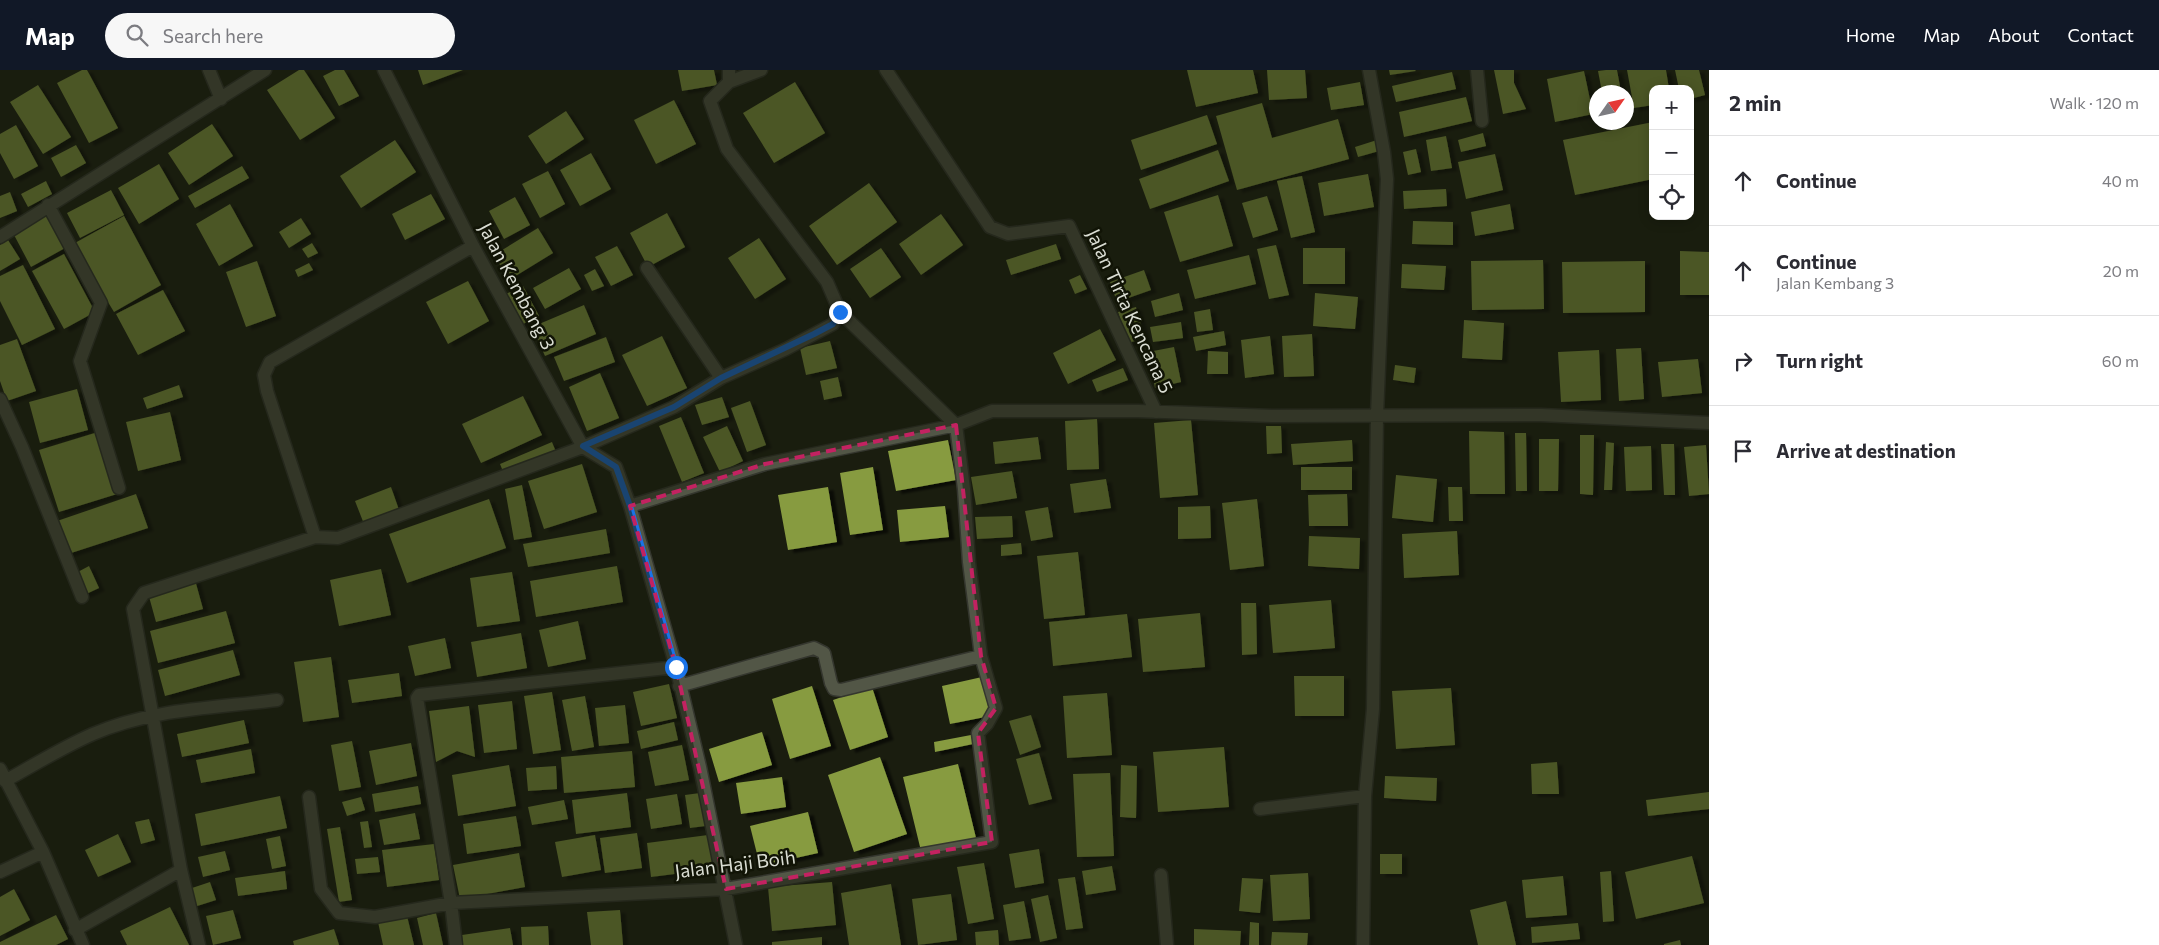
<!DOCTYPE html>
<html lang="en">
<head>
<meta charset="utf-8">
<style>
  :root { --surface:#fff; --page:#f7f7f7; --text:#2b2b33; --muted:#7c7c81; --line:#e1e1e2; --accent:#111827 }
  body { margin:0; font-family:Commissioner,sans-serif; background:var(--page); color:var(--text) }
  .controls { position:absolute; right:15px; top:15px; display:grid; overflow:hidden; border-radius:10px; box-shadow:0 2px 12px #0003 }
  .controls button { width:45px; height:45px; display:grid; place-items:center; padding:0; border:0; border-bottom:1px solid var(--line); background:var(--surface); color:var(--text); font:25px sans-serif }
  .compass { position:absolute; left:1589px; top:15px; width:45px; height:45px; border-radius:50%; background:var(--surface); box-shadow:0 2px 12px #0003; rotate:56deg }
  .stop { position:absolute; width:15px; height:15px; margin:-11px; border:4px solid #1a73e8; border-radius:50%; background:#fff }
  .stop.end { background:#1a73e8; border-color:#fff; box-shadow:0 1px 5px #0008 }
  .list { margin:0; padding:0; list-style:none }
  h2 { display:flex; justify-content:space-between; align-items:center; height:65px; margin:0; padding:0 20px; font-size:21px }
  h2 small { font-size:16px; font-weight:400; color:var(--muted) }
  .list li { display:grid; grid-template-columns:32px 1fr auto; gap:15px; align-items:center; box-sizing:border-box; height:90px; padding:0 20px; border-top:1px solid var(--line) }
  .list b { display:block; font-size:19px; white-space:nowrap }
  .list p { margin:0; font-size:16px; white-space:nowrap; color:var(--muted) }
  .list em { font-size:16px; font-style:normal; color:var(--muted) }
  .icon { flex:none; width:28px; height:28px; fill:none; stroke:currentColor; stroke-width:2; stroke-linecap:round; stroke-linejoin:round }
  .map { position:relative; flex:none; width:1709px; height:875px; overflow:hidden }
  header { display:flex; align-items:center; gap:30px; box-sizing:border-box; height:70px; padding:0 25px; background:var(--accent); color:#fff }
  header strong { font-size:24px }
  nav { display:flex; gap:28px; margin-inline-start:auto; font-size:18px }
  .search { width:350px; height:45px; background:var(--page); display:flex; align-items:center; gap:12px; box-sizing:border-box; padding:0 18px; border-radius:28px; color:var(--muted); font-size:19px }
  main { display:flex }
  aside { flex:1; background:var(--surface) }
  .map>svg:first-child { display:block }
  .building { fill:#879b40; filter:url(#shadow) }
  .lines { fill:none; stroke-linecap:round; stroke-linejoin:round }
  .street-casing { stroke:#34362e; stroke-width:15 }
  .street { stroke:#525646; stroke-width:12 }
  .route { stroke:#1a73e8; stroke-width:6 }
  .marked { fill:none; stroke:#c32261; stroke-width:4; stroke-dasharray:10 6; stroke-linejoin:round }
  .labels { text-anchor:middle; stroke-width:5; stroke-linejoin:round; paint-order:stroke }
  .street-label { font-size:19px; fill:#daddd3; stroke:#111406 }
</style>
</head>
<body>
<header>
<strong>Map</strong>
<div class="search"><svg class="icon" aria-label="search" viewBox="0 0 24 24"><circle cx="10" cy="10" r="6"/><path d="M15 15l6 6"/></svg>Search here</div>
<nav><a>Home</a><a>Map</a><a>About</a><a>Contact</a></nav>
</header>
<main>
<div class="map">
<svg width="1709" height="875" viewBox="0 0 1709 875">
  <defs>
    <filter id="shadow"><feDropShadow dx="5.5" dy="3" stdDeviation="1" flood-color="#0009"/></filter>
  </defs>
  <rect width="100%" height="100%" fill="#1a1d0f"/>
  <path class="building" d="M82,0h5l31,58 -29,15 -32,-60z
    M299,0h5l31,48 -35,22 -33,-50z
    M335,0h9l15,26 -20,10 -16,-30z
    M418,0h45l-40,15z
    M678,0h36l3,15 -35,6z
    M1187,0h66l5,23 -62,14z
    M1267,0h38l2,28 -38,2z
    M1389,0h26l1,1 -26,4z
    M1494,0h20v13l12,26 -23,5z
    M1606,0h11l4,22h-19l-4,-21z
    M1627,0h39l3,19h-16v16l-19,3z
    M1675,0h24l6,25 -15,4v-10h-11z
    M1584,1l9,43 -38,8 -8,-43z
    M1452,2l4,17 -60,13 -4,-16z
    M795,12l30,51 -51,30 -31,-50z
    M1360,12l4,23 -33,5 -4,-22z
    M38,15l33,52 -28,17 -33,-52z
    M1466,27l6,24 -68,16 -5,-25z
    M674,30l22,44 -40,20 -22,-44z
    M1262,33l10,35 66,-19 11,40 -112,31 -21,-74z
    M566,41l18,28 -38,25 -18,-28z
    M1207,45l10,29 -76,26 -10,-30z
    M1653,52v57l-78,16 -12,-55z
    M212,54l21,32 -44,29 -21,-32z
    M16,55l22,41 -24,13 -14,-26v-19z
    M1483,63l3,13 -25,6 -3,-12z
    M1446,66l6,32 -21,3 -5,-31z
    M395,70l21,32 -55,36 -21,-32z
    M1377,70l2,11 -21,6 -3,-10z
    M76,75l10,18 -25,14 -10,-19z
    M1416,79l5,23 -13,3 -5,-23z
    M1218,80l11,31 -79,28 -11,-30z
    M591,83l20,36 -31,17 -20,-36z
    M1495,84l8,36 -37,9 -8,-37z
    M159,94l20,35 -40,25 -21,-36z
    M242,96l7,12 -54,30 -7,-12z
    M548,101l17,33 -25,14 -18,-34z
    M1368,104l6,33 -50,9 -6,-33z
    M1302,106l13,56 -24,6 -14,-57z
    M46,111l6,13 -24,13 -7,-13z
    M869,113l28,39 -60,43 -28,-39z
    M1446,119l1,17 -43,3 -1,-18z
    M111,120l13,25 -44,23 -13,-25z
    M10,122l7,19 -17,7v-22z
    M431,124l14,25 -40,21 -13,-26z
    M1218,125l15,51 -53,16 -16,-50z
    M1267,126l11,34 -25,8 -11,-35z
    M515,127l15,28 -26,14 -15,-28z
    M230,134l23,42 -34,20 -23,-42z
    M1510,134l4,25 -39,7 -4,-24z
    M667,143l18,34 -37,20 -18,-34z
    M941,144l22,31 -42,30 -22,-31z
    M47,145l18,33 -34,19 -18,-34z
    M124,146l37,69 -47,27 -41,-68z
    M301,148l10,16 -22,14 -10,-16z
    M1413,151l40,1v23l-41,-1z
    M538,158l15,25 -44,27 -15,-25z
    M759,168l27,41 -31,20 -27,-41z
    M8,170l12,19 -20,12v-26z
    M312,173l6,10 -10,5 -6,-9z
    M1056,174l5,15 -50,16 -5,-15z
    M1276,175l13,50 -20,4 -12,-50z
    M617,176l16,29 -22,11 -16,-29z
    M881,178l20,29 -31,21 -20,-29z
    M1303,178h42v36h-42z
    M1680,181l29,1v43h-29z
    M64,184l31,58 -31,17 -32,-58z
    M1249,185l7,29 -61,15 -8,-29z
    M1543,190l1,49 -72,1 -1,-49z
    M257,191l19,55 -30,11 -20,-55z
    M1645,191v51l-82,1 -1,-51z
    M309,193l4,7 -15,7 -3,-7z
    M1402,194l44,2 -2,24 -43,-2z
    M23,195l32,64 -33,16 -22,-44v-25z
    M569,198l12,21 -36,20 -12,-21z
    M595,199l9,17 -12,5 -8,-16z
    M1144,200l7,20 -34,12 -7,-20z
    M1080,205l7,14 -12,5 -6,-14z
    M468,211l21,40 -41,23 -22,-42z
    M523,216l16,30 -18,9 -15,-31z
    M163,220l22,41 -47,24 -22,-41z
    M1179,223l4,17 -28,7 -4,-16z
    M1315,223l43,4 -3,32 -42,-3z
    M584,235l12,29 -51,22 -13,-29z
    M1136,237l9,31 -17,5 -10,-31z
    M1210,239l3,21 -16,2 -3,-20z
    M1464,250l40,3 -2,37 -40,-2z
    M1181,252l2,16 -30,4 -3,-15z
    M1100,259l16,31 -48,24 -15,-31z
    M1224,261l2,14 -30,6 -3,-14z
    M1312,264l2,42 -30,1 -2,-41z
    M662,266l25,52 -40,18 -25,-51z
    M1270,266l4,38 -29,4 -4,-38z
    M606,267l9,25 -51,19 -10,-24z
    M17,269l19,52 -29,10 -7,-20v-36z
    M830,271l7,27 -31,7 -6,-27z
    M1174,277l7,35 -26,6 -7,-36z
    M1641,278l3,51 -25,2 -3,-52z
    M1599,280l2,50 -40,2 -3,-50z
    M1208,281l20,1v22h-21z
    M1698,289l4,34 -40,4 -4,-35z
    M1395,295l21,3 -2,15 -21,-3z
    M1123,298l5,12 -31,12 -5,-12z
    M600,303l19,45 -32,13 -18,-44z
    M838,307l4,19 -18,4 -4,-19z
    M179,315l4,12 -36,12 -4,-11z
    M77,319l11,41 -48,13 -11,-41z
    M523,326l19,39 -61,28 -19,-39z
    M722,327l7,20 -27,8 -7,-20z
    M750,331l16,44 -19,7 -16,-44z
    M170,342l11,48 -43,11 -12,-49z
    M681,347l23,56 -22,9 -23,-56z
    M1097,349l2,50 -32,1 -2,-49z
    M1191,350l7,75 -38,3 -6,-75z
    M727,356l16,35 -23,11 -17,-35z
    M1266,356h15l1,27 -15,1z
    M1469,361l35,1 1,62h-35z
    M98,362l19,62 -58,18 -20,-62z
    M1515,363h11l1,58h-11z
    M1580,365h14l-1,60 -13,-1z
    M1038,367l3,22 -46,5 -2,-22z
    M1539,369h20l-1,52h-19z
    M948,370l8,40 -60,11 -8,-40z
    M1352,370l1,21 -60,4 -2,-21z
    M552,372l4,10 -52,22 -4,-10z
    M1606,372l8,1 -2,47h-8z
    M1661,374h13l1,51h-11z
    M1706,375l3,49 -20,2 -5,-49z
    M1651,376l1,44 -26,1 -2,-44z
    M582,394l15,48 -53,17 -16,-48z
    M873,397l10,63 -33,5 -10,-62z
    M1301,397h51v23h-51z
    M1012,401l5,27 -41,7 -5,-28z
    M1396,405l41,4 -4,43 -41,-4z
    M1106,409l5,29 -37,5 -4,-29z
    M522,415l10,52 -18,3 -9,-51z
    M391,417l8,23 -35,14 -9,-23z
    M828,417l9,55 -49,8 -10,-55z
    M1448,417h14l1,34h-14z
    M136,424l12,34 -80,26 -11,-33z
    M1347,424l1,32h-39l-1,-31z
    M489,429l17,49 -99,35 -18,-49z
    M1257,429l7,67 -34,4 -8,-67z
    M945,436l4,31 -49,5 -3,-32z
    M1210,436l1,32 -33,1v-32z
    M1048,437l5,30 -22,4 -6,-30z
    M1012,446l1,21 -36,2 -2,-22z
    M606,459l4,24 -82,14 -5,-23z
    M1457,461l2,44 -55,3 -2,-44z
    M1309,466l51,2 -1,31 -51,-3z
    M1021,473l1,11 -21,2v-11z
    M1078,482l7,63 -41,4 -7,-63z
    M89,496l10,22 -15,7 -10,-21z
    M617,496l6,36 -87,15 -6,-36z
    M381,499l10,46 -52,11 -9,-46z
    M512,502l8,49 -43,6 -7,-49z
    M195,510l8,29 -47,13 -8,-29z
    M1331,530l4,48 -62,5 -4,-48z
    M1241,533h15l1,51 -15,1z
    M226,541l9,32 -77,20 -8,-32z
    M1200,543l5,54 -62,5 -5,-53z
    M1127,544l5,43 -79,9 -4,-44z
    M578,551l8,38 -38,8 -9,-37z
    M521,563l6,35 -50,9 -6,-35z
    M445,568l6,30 -36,8 -7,-30z
    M233,580l7,25 -75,21 -7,-26z
    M331,587l8,60 -36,5 -9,-60z
    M399,603l3,23 -50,7 -4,-23z
    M1294,606h50v40h-49z
    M982,607l8,39 -40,8 -8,-38z
    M669,614l8,34 -36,8 -8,-34z
    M812,616l19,60 -41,13 -18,-60z
    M872,617l16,50 -38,13 -17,-50z
    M1451,618l4,57 -59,4 -4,-58z
    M552,622l9,58 -28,4 -9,-58z
    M1107,623l5,62 -45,3 -4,-62z
    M585,626l9,51 -22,4 -10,-51z
    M512,631l5,48 -33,4 -6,-48z
    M625,635l4,38 -30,3 -4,-38z
    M469,636l6,51 -18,-6 -21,11 -7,-51z
    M1031,645l10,32 -21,8 -11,-34z
    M244,650l5,23 -67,14 -5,-23z
    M674,652l4,18 -37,9 -4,-18z
    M762,662l10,33 -53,17 -10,-33z
    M971,665l2,9 -38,8 -1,-10z
    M352,671l9,46 -22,4 -8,-46z
    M411,673l6,33 -41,9 -7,-34z
    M682,675l7,35 -34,6 -7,-34z
    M1224,677l5,60 -71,5 -5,-60z
    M251,679l4,24 -54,10 -5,-23z
    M632,681l3,36 -71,6 -3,-36z
    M1039,683l13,46 -23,6 -13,-46z
    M880,687l27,77 -53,18 -26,-77z
    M1557,692l2,32h-27l-1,-30z
    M958,694l18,74 -55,13 -18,-74z
    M509,695l7,41 -58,10 -6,-41z
    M1121,695l16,1 -1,52 -16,-1z
    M556,696l1,23 -29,2 -2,-23z
    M1110,703l4,83 -37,1 -4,-83z
    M1385,706l52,2 -1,23 -52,-3z
    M782,707l4,30 -45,7 -5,-31z
    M418,716l3,18 -46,8 -3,-18z
    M1709,722v17l-61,7 -2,-16z
    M627,723l4,34 -55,7 -4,-34z
    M700,723l5,33 -15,2 -5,-33z
    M677,724l5,30 -31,5 -5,-30z
    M280,726l7,32 -86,18 -6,-32z
    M361,727l4,13 -18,6 -5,-14z
    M564,730l4,19 -36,6 -4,-18z
    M808,742l10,41 -58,13 -10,-40z
    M415,743l5,26 -36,6 -5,-25z
    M516,746l5,30 -54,8 -4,-30z
    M149,749l6,21 -14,4 -6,-22z
    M368,751l4,26 -8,1 -4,-26z
    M340,757l12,73 -13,2 -12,-73z
    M637,763l5,35 -37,5 -5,-35z
    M118,764l13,28 -33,15 -13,-27z
    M595,765l6,35 -39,7 -7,-35z
    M708,765l5,34 -62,8 -4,-34z
    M280,766l6,30 -14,3 -6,-30z
    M434,774l5,36 -52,7 -5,-37z
    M1039,779l5,34 -29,5 -6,-34z
    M225,781l5,19 -27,7 -5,-20z
    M519,783l6,34 -65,12 -7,-34z
    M1380,784h22v20h-22z
    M1692,786l12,47 -68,16 -11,-47z
    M378,787l2,15 -23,2 -2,-15z
    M984,793l10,56 -26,5 -11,-57z
    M1112,796l4,24 -30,5 -4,-24z
    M285,801l2,18 -49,7 -3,-18z
    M1611,801l3,50 -11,1 -3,-50z
    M1308,803l2,46 -37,2 -3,-46z
    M1563,806l4,39 -41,3 -4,-38z
    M1075,807l8,51 -17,2 -8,-51z
    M1242,808l21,1 -3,34 -21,-2z
    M210,812l6,18 -22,7 -5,-18z
    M832,812l4,43 -64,6 -4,-44z
    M891,814l10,61h-52l-8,-52z
    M14,819l16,31 -30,16v-39z
    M951,824l6,46 -39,5 -6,-46z
    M1048,825l9,43 -17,4 -9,-43z
    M1024,831l7,37 -22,3 -6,-36z
    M1506,831l10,44h-38l-8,-35z
    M170,837l19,38h-62l-7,-14z
    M233,840l8,28 -28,7 -7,-29z
    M620,840l3,35h-32l-4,-33z
    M436,843l7,32h-20l-6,-27z
    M56,845l12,24 -12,6h-56v-3z
    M407,846l7,29h-31l-5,-23z
    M1250,852l9,1v22h-10z
    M1578,853l2,16 -48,4 -1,-16z
    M548,856l1,19h-27l-1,-18z
    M510,858l3,17h-50l-1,-10z
    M334,859l5,16h-45l-1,-4z
    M1194,859l47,2 -1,14h-46z
    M998,860l1,15h-23l-1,-13z
    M1272,862l36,1 -1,12h-36z
    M822,867v8h-50v-3z
    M1680,870l1,5h-17v-1z"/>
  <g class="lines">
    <g class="street-casing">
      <path id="street" d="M209,0l12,29
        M384,0l89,176 110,201 33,20 14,39 46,161 24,100 36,178
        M886,0l104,157 18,7 61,-8 87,186
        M1477,0l5,51
        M729,12l32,-12
        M48,135l53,98 -21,58 39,127
        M0,167l265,-167
        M647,198l74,110
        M0,329l22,48 60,150
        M630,436l135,-42 191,-39 36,-14h146l135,5 268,-1 168,8
        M315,467l-48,-146 -3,-16 6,-13 203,-116
        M679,616l135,-38 10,5 7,30 3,6 7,1 140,-34
        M0,699l43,83 40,93
        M5,711c29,-16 58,-34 88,-47 57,-25 123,-26 184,-34
        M309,727l12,92 18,24 36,4 76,-14 275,-14 266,-47 -14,-109 9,-9 9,-16 -15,-52 -12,-94 -5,-73 -8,-64 -116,-113 -13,-30 -100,-133 -17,-48 19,-19v-12
        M1260,739l105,-13
        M0,802l43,-20
        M1161,805l6,70
        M75,860l106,-60
        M199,875l-18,-75 -48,-261 11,-16 171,-56 23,1 245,-91 91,-40 47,-29 65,-29 47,-25 7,-12
        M456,875l-5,-42 -34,-205 2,-3 257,-28
        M1363,875l2,-149 8,-87 4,-294 10,-236 -3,-27 -15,-82"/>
    </g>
    <use href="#street" class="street"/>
  </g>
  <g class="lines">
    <path class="route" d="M676,597l-46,-161 -14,-39 -33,-21 91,-39 47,-29 93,-44 19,-10 7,-12"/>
  </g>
  <path d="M0 0H1709V875H0ZM956,355l25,231 15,52 -18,25 14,109 -266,47 -50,-222 -46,-161 135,-42z" fill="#1a1d0f" fill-opacity=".55" fill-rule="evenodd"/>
  <path class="marked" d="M956,355l25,231 15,52 -18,25 14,109 -266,47 -50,-222 -46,-161 135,-42z"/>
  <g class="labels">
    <g class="street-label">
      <text transform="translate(517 216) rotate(62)" y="7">Jalan Kembang 3</text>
      <text transform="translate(1130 241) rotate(65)" y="7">Jalan Tirta Kencana 5</text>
      <text transform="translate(735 794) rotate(-7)" y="7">Jalan Haji Boih</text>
    </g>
  </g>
</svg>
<div class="controls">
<button>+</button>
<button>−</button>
<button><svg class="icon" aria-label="locate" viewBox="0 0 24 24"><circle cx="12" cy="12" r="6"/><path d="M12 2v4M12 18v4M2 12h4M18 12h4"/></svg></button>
</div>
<svg class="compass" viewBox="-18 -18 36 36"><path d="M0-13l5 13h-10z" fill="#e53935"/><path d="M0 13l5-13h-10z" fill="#7c7c81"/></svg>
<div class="stop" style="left:676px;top:597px"></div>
<div class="stop end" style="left:840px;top:242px"></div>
</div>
<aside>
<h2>2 min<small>Walk · 120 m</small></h2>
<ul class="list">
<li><svg class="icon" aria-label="ahead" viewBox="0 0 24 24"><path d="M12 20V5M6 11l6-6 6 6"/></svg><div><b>Continue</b></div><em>40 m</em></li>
<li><svg class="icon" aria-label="ahead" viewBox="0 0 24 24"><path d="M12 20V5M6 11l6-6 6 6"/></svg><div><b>Continue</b><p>Jalan Kembang 3</p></div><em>20 m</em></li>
<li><svg class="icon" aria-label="right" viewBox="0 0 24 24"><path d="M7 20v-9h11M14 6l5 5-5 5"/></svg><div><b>Turn right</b></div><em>60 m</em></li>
<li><svg class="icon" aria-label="arrive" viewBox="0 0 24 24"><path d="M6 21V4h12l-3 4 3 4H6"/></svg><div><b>Arrive at destination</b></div></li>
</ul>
</aside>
</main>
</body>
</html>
